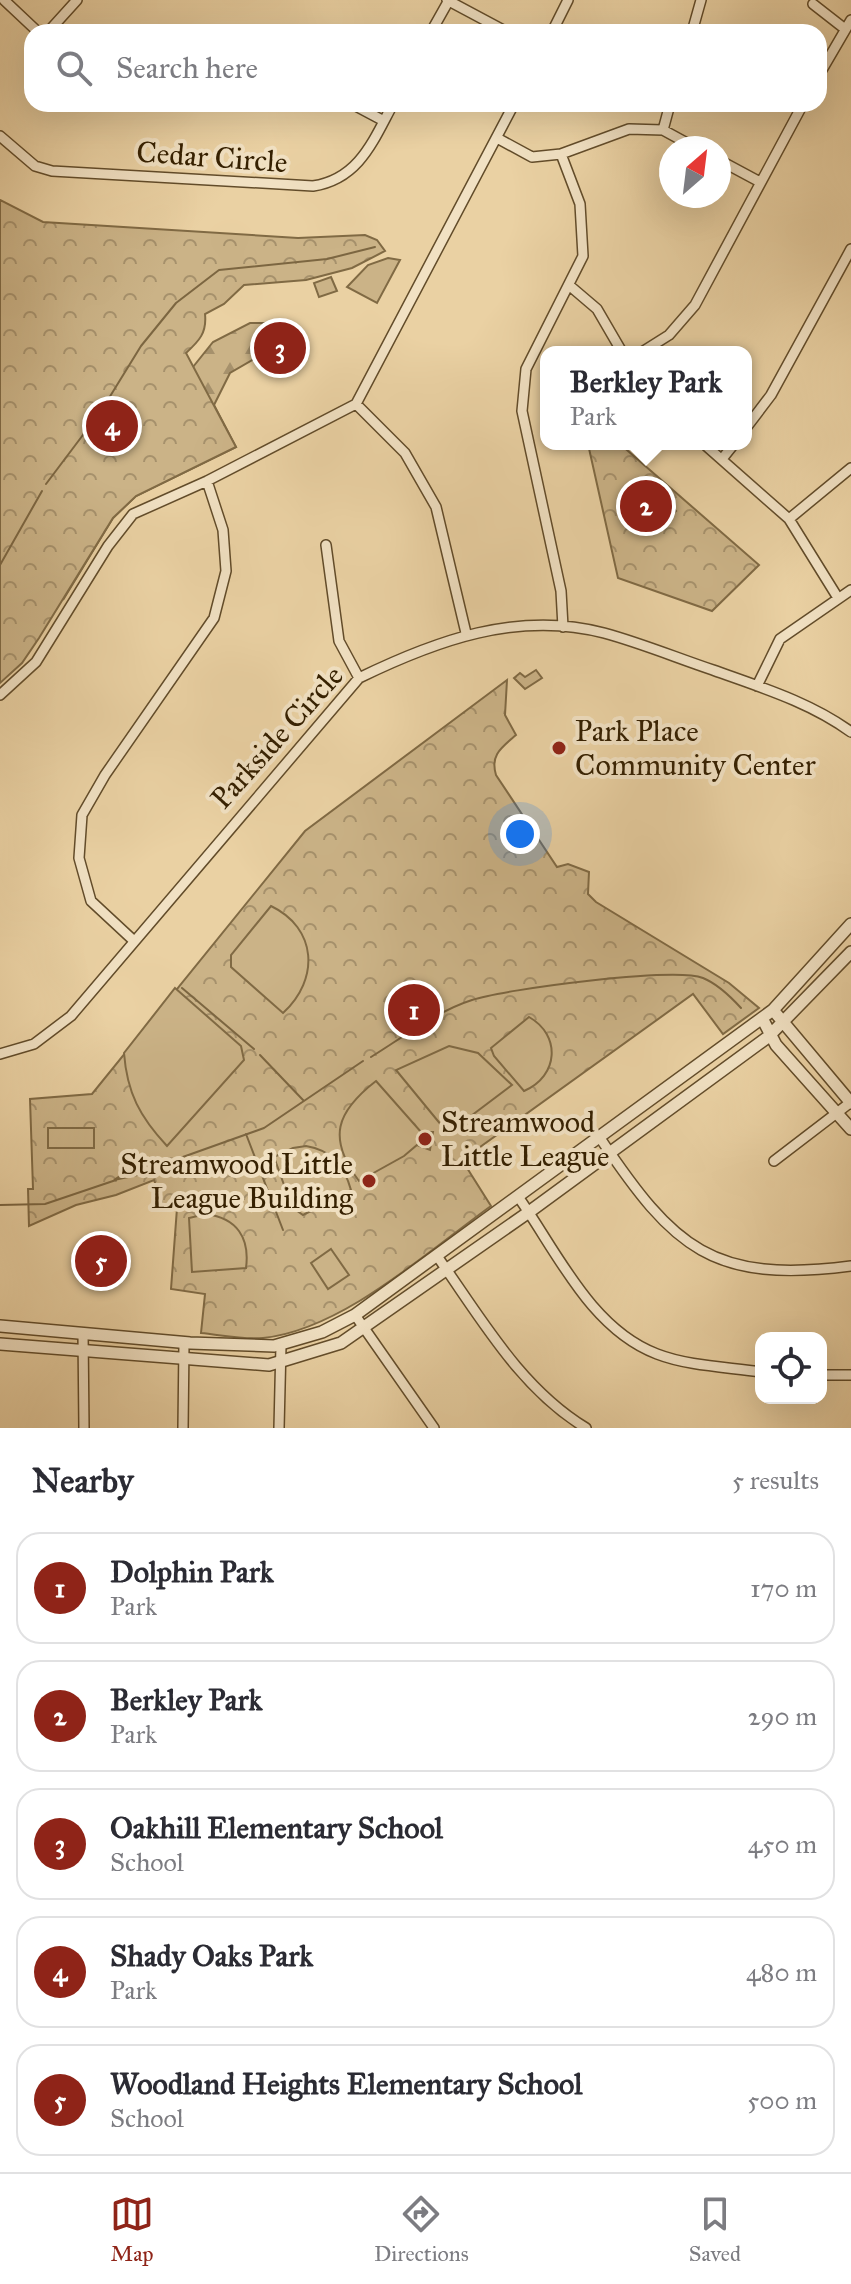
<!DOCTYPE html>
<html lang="en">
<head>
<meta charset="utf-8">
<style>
  :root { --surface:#fff; --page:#f7f7f7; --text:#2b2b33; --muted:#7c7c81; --line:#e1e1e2; --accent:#8f2418 }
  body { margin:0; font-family:"IM FELL Great Primer",serif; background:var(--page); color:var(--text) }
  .controls { position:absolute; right:24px; bottom:24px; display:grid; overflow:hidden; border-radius:16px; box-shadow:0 8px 32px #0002 }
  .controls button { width:72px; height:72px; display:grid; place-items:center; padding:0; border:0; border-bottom:2px solid var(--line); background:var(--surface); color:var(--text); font:40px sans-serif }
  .compass { position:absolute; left:659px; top:136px; width:72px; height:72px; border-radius:50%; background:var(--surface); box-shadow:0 8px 32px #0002; rotate:28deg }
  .you { position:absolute; left:520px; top:834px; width:28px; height:28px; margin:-20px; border:6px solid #fff; border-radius:50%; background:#1a73e8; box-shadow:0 0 0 12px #1a73e833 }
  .badge { display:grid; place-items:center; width:52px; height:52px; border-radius:50%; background:var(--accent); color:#fff; font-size:26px; font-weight:700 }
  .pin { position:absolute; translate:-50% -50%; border:4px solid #fff; box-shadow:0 2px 8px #0006 }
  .popup { position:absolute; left:540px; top:346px; width:212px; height:104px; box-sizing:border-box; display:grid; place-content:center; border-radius:16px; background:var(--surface); filter:drop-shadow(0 2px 6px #0005); font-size:26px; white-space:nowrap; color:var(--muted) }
  .popup b { font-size:30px; color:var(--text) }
  .popup::after { content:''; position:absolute; left:50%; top:100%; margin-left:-16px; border:16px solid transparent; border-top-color:var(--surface) }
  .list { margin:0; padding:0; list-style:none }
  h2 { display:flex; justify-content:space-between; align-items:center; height:104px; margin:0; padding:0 32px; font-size:34px }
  h2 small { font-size:26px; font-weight:400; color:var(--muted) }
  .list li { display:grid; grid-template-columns:52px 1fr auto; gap:24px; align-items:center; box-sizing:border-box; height:112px; margin:0 16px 16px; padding:0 16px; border:2px solid var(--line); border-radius:24px }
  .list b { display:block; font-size:30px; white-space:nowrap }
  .list p { margin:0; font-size:26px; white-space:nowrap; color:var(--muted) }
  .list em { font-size:26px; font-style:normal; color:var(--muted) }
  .icon { flex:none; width:44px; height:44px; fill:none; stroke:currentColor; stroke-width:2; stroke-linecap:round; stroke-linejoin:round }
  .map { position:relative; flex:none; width:851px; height:1428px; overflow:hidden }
  .search { position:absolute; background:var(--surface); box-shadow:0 8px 32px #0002; left:24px; right:24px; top:24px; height:88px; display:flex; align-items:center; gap:20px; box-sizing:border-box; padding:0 28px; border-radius:24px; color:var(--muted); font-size:30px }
  .sheet { height:744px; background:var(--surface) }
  nav { display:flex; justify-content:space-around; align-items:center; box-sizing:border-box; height:112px; border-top:2px solid var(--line); background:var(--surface); font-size:22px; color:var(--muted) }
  nav a { display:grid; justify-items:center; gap:4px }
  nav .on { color:var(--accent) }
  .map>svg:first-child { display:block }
  .forest { fill:url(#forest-firs); stroke:#806a44; stroke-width:2 }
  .park { fill:url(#park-crowns); stroke:#806a44; stroke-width:2 }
  .garden { fill:#cbb387; stroke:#806a44; stroke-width:2 }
  .water { fill:url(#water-rules); stroke:#7c6641; stroke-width:2 }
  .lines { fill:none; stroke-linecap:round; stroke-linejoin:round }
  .stream { stroke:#7c6641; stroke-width:2 }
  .minor-casing { stroke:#624c2a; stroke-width:12 }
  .tertiary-casing { stroke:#624c2a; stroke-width:14 }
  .minor { stroke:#f1e1c3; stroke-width:9 }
  .tertiary { stroke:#f1e1c3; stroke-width:11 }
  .poi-dot { fill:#8f2418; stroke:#f1e1c3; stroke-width:3 }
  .labels { text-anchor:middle; stroke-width:8; stroke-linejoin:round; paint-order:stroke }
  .street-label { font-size:30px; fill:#352001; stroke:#f1e1c3 }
  .poi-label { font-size:30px; fill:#352001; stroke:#f1e1c3; text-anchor:start }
</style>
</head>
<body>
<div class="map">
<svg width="851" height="1428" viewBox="0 0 851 1428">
  <defs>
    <pattern id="forest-firs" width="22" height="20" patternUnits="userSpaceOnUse" patternTransform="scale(2)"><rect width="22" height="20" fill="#cbb387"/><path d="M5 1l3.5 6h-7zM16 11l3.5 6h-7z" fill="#a6916c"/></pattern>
    <pattern id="park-crowns" width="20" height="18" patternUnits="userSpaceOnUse" patternTransform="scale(2)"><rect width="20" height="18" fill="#cbb387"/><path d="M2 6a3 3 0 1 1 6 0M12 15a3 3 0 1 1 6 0" fill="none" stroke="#a6916c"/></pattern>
    <pattern id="water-rules" width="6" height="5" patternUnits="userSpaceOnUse" patternTransform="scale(2)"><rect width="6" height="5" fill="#ac956c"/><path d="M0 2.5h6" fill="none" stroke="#8d7956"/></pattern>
  </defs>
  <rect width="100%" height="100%" fill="#ead1a3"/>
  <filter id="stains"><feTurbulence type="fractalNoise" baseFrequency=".0025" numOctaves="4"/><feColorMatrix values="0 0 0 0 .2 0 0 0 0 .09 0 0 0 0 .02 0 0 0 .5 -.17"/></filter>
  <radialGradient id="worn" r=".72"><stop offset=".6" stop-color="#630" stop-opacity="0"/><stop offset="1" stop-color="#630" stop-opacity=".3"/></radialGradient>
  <path class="forest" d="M250,323h34l6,15 -60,35 -16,32 22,42 -100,49 -23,22 -50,82 130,-233 20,-25z"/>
  <path class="park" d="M0,200l43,22 255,16 67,-3 12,5 8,11 -33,17 -46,12 -62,5 -20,19 -19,10c2,19 -6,27 -19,39l50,94 -100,49 -23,22 -74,120 -17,25 -22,20z
    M331,277l6,14 -18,6 -5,-14z
    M588,444h32l139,121 -47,46 -94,-33z
    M536,670l6,8 -17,11 -11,-11 6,-5 5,4z
    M507,680l-2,35 11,20c-15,13 -26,20 -20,40l61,92 11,-3 21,8 -1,22 8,8 133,81 30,25 -36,26 -30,-40 -231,166 29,46c-64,46 -149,124 -228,132 -20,2 -42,-3 -62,-5l4,-39 -34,-5 6,-81 -14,-3 -9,-25 -38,15 -40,10 -47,21 -1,-37h5l-3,-90 62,-5 213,-263z"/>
  <path class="garden" d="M388,258l12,2 -23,43 -30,-16 21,-22z
    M666,501l10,10 -16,16 -10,-9z
    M271,906c46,22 49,73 12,107l-52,-46v-12z
    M175,988l66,58 3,14 -77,86c-27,-29 -40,-53 -43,-93z
    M529,1017c32,18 30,59 -5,74l-30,-35 -3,-8z
    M449,1046l29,7 34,32 -57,43 -13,-2 -46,-56z
    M376,1081l45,51h12l-3,18 -13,-5 -13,11 -45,25c-32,-43 -23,-69 17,-100z
    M48,1128h46v20h-46z
    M306,1146c25,4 38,19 45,44l-48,25 -11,-8 -18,-50 19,-9z
    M206,1214c31,4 44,24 40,54l-54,4 -3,-54z
    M331,1249l18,26 -21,14 -17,-26z"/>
  <path class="water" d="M147,1165l5,3v4l-38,8 18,-12z"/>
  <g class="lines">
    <path class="stream" d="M46,484l55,-73 40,-65 35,-43 43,-33 108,-11 48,-12
      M0,565l42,-74
      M182,988l72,61
      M260,1055l43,45
      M371,1057c31,-19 66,-46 101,-57 33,-11 202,-33 231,-22 15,6 27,18 38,30
      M246,1134l37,96
      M152,1168l112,-40 99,-67
      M0,1205l45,-1 71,-24"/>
    <g class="minor-casing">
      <path id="minor" d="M4,0l34,32
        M447,0l60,32
        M813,4l32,25
        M48,32l29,-32
        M431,32l18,-32
        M552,32l16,-32
        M692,32l9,-32
        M819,75l32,-55
        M352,104l32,17
        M663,130l7,-26
        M0,136l35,30 17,5 261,15c46,-7 60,-45 80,-82
        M497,138l35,19 29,-3 68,-25 34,1 33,18
        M561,154l19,50 3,52 -57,113 -4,42 39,180 2,36
        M719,160l41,22
        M570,286l27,23 25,43
        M642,352l27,-17 26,-30 108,-201
        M356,404l49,49 31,54 30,126
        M746,428l25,-33 80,-146
        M704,444l85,75 49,79
        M722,459l12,-15
        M789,519l62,-51
        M326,545l13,96 20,37
        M757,686l23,-47 71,-49
        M0,695l36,-33 72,-116 25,-32 74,-33 149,-77 158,-300
        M133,940l-42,-39 -12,-43 3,-43 23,-40 109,-157 12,-47 -3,-41 -16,-49
        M0,1054l34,-10 37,-28 288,-338c76,-37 159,-68 245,-45 37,10 73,25 109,37 47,17 97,32 138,62
        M600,1138c74,110 112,146 251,128
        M774,1161l77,-59
        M519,1198c38,54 72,131 138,156 31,12 70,13 104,18
        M437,1256c44,62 83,132 149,172
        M355,1315l79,113
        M83,1333l1,95
        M821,1375h30
        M183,1428l1,-85
        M279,1428l2,-83"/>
    </g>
    <g class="tertiary-casing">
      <path id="tertiary" d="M773,1010l78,93
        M762,1018l14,27 75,84
        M0,1326l190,17 84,3 48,-14 33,-17 418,-305 78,-86
        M0,1344l269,21 72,-22 188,-131 239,-175 83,-85"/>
    </g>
    <use href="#minor" class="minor"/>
    <use href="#tertiary" class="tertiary"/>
  </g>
  <g class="poi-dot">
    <circle cx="559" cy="748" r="8"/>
    <circle cx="425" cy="1139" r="8"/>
    <circle cx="369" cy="1181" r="8"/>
  </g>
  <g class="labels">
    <g class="street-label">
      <text transform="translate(212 157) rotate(4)" y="10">Cedar Circle</text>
      <text transform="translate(277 737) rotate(-48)" y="10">Parkside Circle</text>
    </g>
    <g class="poi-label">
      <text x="575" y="741">Park Place<tspan x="575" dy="34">Community Center</tspan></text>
      <text x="441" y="1132">Streamwood<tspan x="441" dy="34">Little League</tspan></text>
      <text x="353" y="1174" text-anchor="end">Streamwood Little<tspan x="353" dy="34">League Building</tspan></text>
    </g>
  </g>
  <rect width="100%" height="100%" filter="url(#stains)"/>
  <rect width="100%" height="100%" fill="url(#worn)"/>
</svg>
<div class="controls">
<button><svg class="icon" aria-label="locate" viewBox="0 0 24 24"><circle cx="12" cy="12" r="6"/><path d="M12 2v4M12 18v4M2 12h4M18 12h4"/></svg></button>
</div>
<svg class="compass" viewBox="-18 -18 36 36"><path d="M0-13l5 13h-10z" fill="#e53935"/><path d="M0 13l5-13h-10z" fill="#7c7c81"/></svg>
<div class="you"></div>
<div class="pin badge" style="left:414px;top:1010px">1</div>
<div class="pin badge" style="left:646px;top:506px">2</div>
<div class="popup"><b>Berkley Park</b>Park</div>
<div class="pin badge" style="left:280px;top:348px">3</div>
<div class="pin badge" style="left:112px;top:426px">4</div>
<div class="pin badge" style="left:101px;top:1261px">5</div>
<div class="search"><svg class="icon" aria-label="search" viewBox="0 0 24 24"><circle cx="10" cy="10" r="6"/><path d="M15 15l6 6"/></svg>Search here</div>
</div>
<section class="sheet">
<h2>Nearby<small>5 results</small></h2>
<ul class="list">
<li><span class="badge">1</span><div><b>Dolphin Park</b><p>Park</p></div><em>170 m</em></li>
<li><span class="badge">2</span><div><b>Berkley Park</b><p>Park</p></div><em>290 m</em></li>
<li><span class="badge">3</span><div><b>Oakhill Elementary School</b><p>School</p></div><em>450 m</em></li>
<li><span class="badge">4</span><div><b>Shady Oaks Park</b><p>Park</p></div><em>480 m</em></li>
<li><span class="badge">5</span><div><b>Woodland Heights Elementary School</b><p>School</p></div><em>500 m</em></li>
</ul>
</section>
<nav>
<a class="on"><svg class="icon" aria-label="map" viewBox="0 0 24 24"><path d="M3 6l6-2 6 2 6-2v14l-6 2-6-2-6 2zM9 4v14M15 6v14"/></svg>Map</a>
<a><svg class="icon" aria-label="directions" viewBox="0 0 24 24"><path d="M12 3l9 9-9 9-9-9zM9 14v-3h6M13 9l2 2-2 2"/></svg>Directions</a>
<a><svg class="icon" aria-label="saved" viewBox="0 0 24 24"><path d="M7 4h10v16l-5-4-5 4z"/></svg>Saved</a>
</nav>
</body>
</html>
